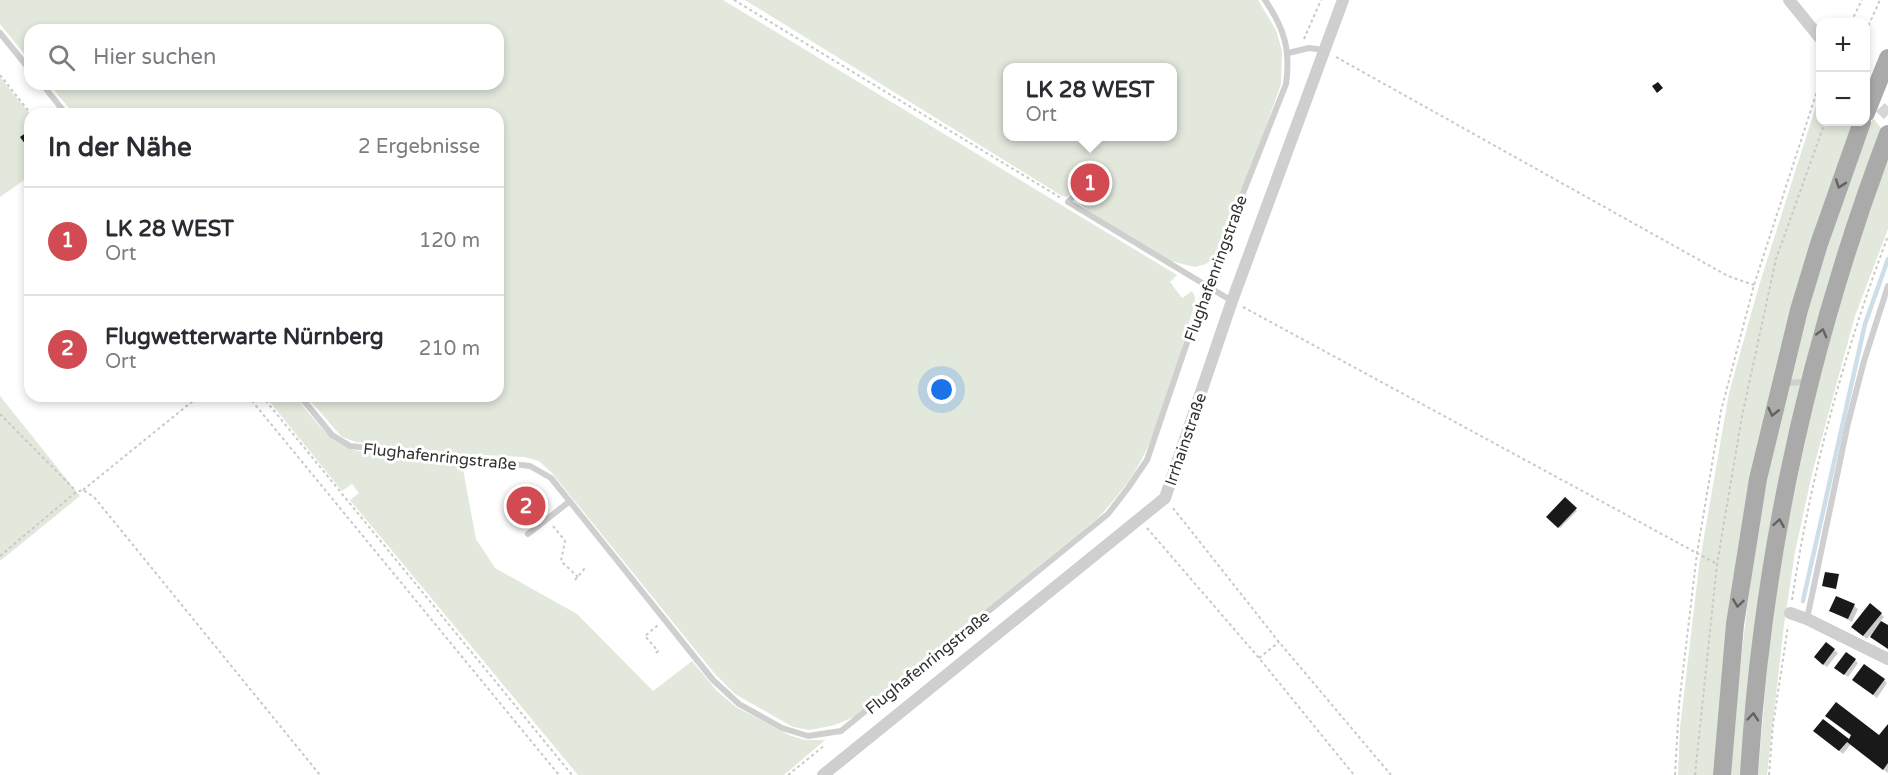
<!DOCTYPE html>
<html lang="de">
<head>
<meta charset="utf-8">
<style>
  :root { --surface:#fff; --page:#f2f2f3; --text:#2b2b33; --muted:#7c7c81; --line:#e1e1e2; --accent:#d24b53 }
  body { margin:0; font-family:"Varela Round",sans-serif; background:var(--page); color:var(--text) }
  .controls { position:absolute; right:18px; top:18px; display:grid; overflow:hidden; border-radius:12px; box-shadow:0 3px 9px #0003 }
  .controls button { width:54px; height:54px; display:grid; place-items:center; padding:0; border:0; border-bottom:2px solid var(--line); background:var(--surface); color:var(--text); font:30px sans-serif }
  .you { position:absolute; left:942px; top:390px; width:21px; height:21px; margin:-15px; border:4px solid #fff; border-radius:50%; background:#1a73e8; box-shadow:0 0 0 9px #1a73e833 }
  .badge { display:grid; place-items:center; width:39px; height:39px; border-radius:50%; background:var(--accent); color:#fff; font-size:20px; font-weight:700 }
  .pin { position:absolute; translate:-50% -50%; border:3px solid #fff; box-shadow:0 2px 6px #0006 }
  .popup { position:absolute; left:1003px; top:63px; width:174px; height:78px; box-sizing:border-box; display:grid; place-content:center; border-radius:12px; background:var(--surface); filter:drop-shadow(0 2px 4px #0005); font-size:20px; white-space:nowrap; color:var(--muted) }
  .popup b { font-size:22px; color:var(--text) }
  .popup::after { content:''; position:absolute; left:50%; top:100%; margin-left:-12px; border:12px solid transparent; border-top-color:var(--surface) }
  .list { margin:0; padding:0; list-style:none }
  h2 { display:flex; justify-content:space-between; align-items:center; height:78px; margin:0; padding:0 24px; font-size:26px }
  h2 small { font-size:20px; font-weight:400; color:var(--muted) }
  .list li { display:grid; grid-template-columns:39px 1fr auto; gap:18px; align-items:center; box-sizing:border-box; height:108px; padding:0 24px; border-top:2px solid var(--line) }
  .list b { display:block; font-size:22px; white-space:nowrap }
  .list p { margin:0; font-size:20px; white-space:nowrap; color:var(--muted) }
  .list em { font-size:20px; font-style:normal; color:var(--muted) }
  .icon { flex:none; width:33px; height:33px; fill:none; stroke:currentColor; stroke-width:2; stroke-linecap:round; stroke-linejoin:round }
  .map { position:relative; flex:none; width:1888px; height:775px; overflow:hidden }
  .search { position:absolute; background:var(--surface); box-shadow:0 3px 9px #0003; left:24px; top:24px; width:480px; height:66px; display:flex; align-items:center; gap:15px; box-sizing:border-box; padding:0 21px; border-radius:18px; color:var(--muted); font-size:22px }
  .panel { position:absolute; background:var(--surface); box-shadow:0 3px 9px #0003; left:24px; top:108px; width:480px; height:294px; border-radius:18px }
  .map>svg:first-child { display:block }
  .green { fill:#e2e8dc; fill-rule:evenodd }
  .shadow { fill:#0003 }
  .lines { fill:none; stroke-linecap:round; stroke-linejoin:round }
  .stream { stroke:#cedee8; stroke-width:4.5 }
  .building { fill:#191919 }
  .street-tunnel { stroke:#d6d6d6; stroke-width:12; stroke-dasharray:12 6; stroke-linecap:butt }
  .path { stroke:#c9c9c9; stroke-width:2; stroke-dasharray:3 3; stroke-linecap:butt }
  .lane { stroke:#cfcfcf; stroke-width:6 }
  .street { stroke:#cfcfcf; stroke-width:12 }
  .primary { stroke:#aaa; stroke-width:18 }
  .oneway { stroke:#626262 }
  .labels { text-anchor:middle; stroke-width:6; stroke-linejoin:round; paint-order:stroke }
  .street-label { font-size:16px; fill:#323232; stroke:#fff }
</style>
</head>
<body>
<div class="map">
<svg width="1888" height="775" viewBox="0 0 1888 775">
  <rect width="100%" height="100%" fill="#fff"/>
  <path class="green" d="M0,0h723l454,275 -7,7 12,16 10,-7 3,6v5c-17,57 -30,120 -61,171 -10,16 -23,30 -35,44l-243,199 -21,9 -25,5 -17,-3 -58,-33 -20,-20 -163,-201 -13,-12 -15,-4 -81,-4 -87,-11 -14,-5 -36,-41h192v-282h-424l-25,-30h449v-54h-468v31l-30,-37z
    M745,0h513l18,30 6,21 -1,33 -44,124 -23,49 -8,7 -11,3 -25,-6 -82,-50 -12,-11 10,-13 4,2 5,-4 -11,-13 -9,9 3,4 -11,12 -5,-1zM1008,68h164v68h-164z
    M0,77l30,37v62l-30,21z
    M1820,93v29h29l4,5 -51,148 -88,500h-36l2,-47 19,-162 30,-173 29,-104z
    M1873,118l9,11 -48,139 -92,507h-12c8,-92 17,-183 33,-274 23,-131 63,-259 110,-383z
    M1888,159v70l-33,87 -43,158 -17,78 -11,73 -17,150h-9l12,-142 16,-100 31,-150 37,-129z
    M0,396l80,100 -80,65z
    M265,396h30c19,23 34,47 63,55l104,13 14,75 19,29 82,46 76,77 39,-30 25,30 19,16 55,29 15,4h19l-41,35h-206l-228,-275 9,-7 -7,-9 -10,7z"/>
  <path class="shadow" d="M536,491l11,10v7l-4,4 -17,5 6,6 -3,3 -21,-25z
    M1565,499l12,12 -17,17 -12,-11z
    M1854,606l4,3 -6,13 -21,-11z
    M1881,614l3,3 -4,5 8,5v21l-18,-13 -3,4 -11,-9z
    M1826,644l12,9 -11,14 -8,-6z
    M1855,660l3,3 -10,14 -8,-6z
    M1854,680h30l3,3 -10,15z
    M1888,726v47l-37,-29 -8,10 -24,-19 30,6h36z"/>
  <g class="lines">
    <path class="stream" d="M1803,601l62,-277 23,-65"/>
  </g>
  <path class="building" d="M1658,82l5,6 -6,5 -5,-7z
    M30,130v17l-2,1 -8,-11z
    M1091,178l4,7 -5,4 -5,-7z
    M530,489l10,2 4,9 -5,9 -11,1 -3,3 5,6 -6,4 -18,-22 14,-11 3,4z
    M1565,497l12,11 -19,20 -12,-11z
    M1825,572l14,2 -3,15 -14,-3z
    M1836,596l19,8 -7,15 -19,-8z
    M1870,603l12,10 -19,23 -12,-9z
    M1881,621l7,4v24l-18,-12z
    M1826,642l9,7 -12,16 -9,-8z
    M1846,652l10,7 -12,16 -10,-7z
    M1864,664l21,15 -12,16 -21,-15z
    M1836,702l43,33 9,-11v39l-5,7 -36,-28 -8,9 -26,-20 10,-12 26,20 2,-4 -26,-19z"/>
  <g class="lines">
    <path class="street-tunnel" d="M1868,94l20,21"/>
    <path class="path" d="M734,0l327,198
      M1851,22l11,-22
      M1866,31l14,-31
      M1304,39l17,-39
      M1336,57l392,219 26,9
      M0,75l31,39
      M1243,307l474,257
      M248,396l311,379
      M262,396l310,379
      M0,414l76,77
      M83,490l116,-94
      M1173,508l106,134 112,133
      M553,526l12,15 -4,20 17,16
      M1147,528l112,130 95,117
      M0,556l76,-64 7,-2 11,7 226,278
      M575,580l10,-12
      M1792,600c19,-127 51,-244 96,-364
      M656,653l2,-2 -13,-15 13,-11
      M1259,658l20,-16
      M788,775l37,-30
      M1675,775l4,-70 18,-152 24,-142 33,-126 66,-203
      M1695,775l22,-211 25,-148 34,-157 49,-137
      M1769,775l4,-50 15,-99"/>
    <path class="lane" d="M0,33l30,37
      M1288,53l21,-5 15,2
      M42,84l24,30
      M1084,176l-4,4 2,7 -14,15 164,99
      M1788,383l14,-1
      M300,396l32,39 18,11 180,20 21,12 162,202 26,24 43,24 26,8 33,-5 267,-217 20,-26 19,-28 59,-173 80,-203c5,-34 -2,-56 -21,-84
      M528,534l42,-33
      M1807,619l41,-196 16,-62 24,-75"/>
    <path class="street" d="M1789,0l31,38
      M1790,613l17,6 81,40
      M823,775l342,-277 67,-197 111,-301"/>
    <path class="primary" d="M1866,113l22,-55
      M1722,775l13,-151 23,-145 41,-169 20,-66 43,-122
      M1749,775c13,-220 61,-435 139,-641"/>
  </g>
  <defs><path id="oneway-chevron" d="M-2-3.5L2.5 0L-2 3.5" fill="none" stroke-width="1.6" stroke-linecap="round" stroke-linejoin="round" transform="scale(1.5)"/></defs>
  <g class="oneway">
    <use href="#oneway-chevron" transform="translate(1840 184) rotate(109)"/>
    <use href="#oneway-chevron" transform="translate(1822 333) rotate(-75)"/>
    <use href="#oneway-chevron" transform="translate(1773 412) rotate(103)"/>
    <use href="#oneway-chevron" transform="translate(1779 523) rotate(-80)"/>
    <use href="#oneway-chevron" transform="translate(1738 603) rotate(98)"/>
    <use href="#oneway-chevron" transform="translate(1753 717) rotate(-85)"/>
  </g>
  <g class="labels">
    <g class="street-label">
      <text transform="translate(1215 268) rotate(-70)" y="6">Flughafenringstraße</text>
      <text transform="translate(1185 439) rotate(-71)" y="6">Irrhainstraße</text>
      <text transform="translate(440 456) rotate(6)" y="6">Flughafenringstraße</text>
      <text transform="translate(927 662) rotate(-39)" y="6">Flughafenringstraße</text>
    </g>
  </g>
</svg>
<div class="controls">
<button>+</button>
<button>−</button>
</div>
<div class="you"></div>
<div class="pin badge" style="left:1090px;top:183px">1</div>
<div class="popup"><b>LK 28 WEST</b>Ort</div>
<div class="pin badge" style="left:526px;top:506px">2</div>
<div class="search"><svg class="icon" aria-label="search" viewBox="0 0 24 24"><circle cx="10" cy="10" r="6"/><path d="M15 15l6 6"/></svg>Hier suchen</div>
<section class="panel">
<h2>In der Nähe<small>2 Ergebnisse</small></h2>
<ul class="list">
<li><span class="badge">1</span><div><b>LK 28 WEST</b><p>Ort</p></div><em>120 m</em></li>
<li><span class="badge">2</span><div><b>Flugwetterwarte Nürnberg</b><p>Ort</p></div><em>210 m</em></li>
</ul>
</section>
</div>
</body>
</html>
